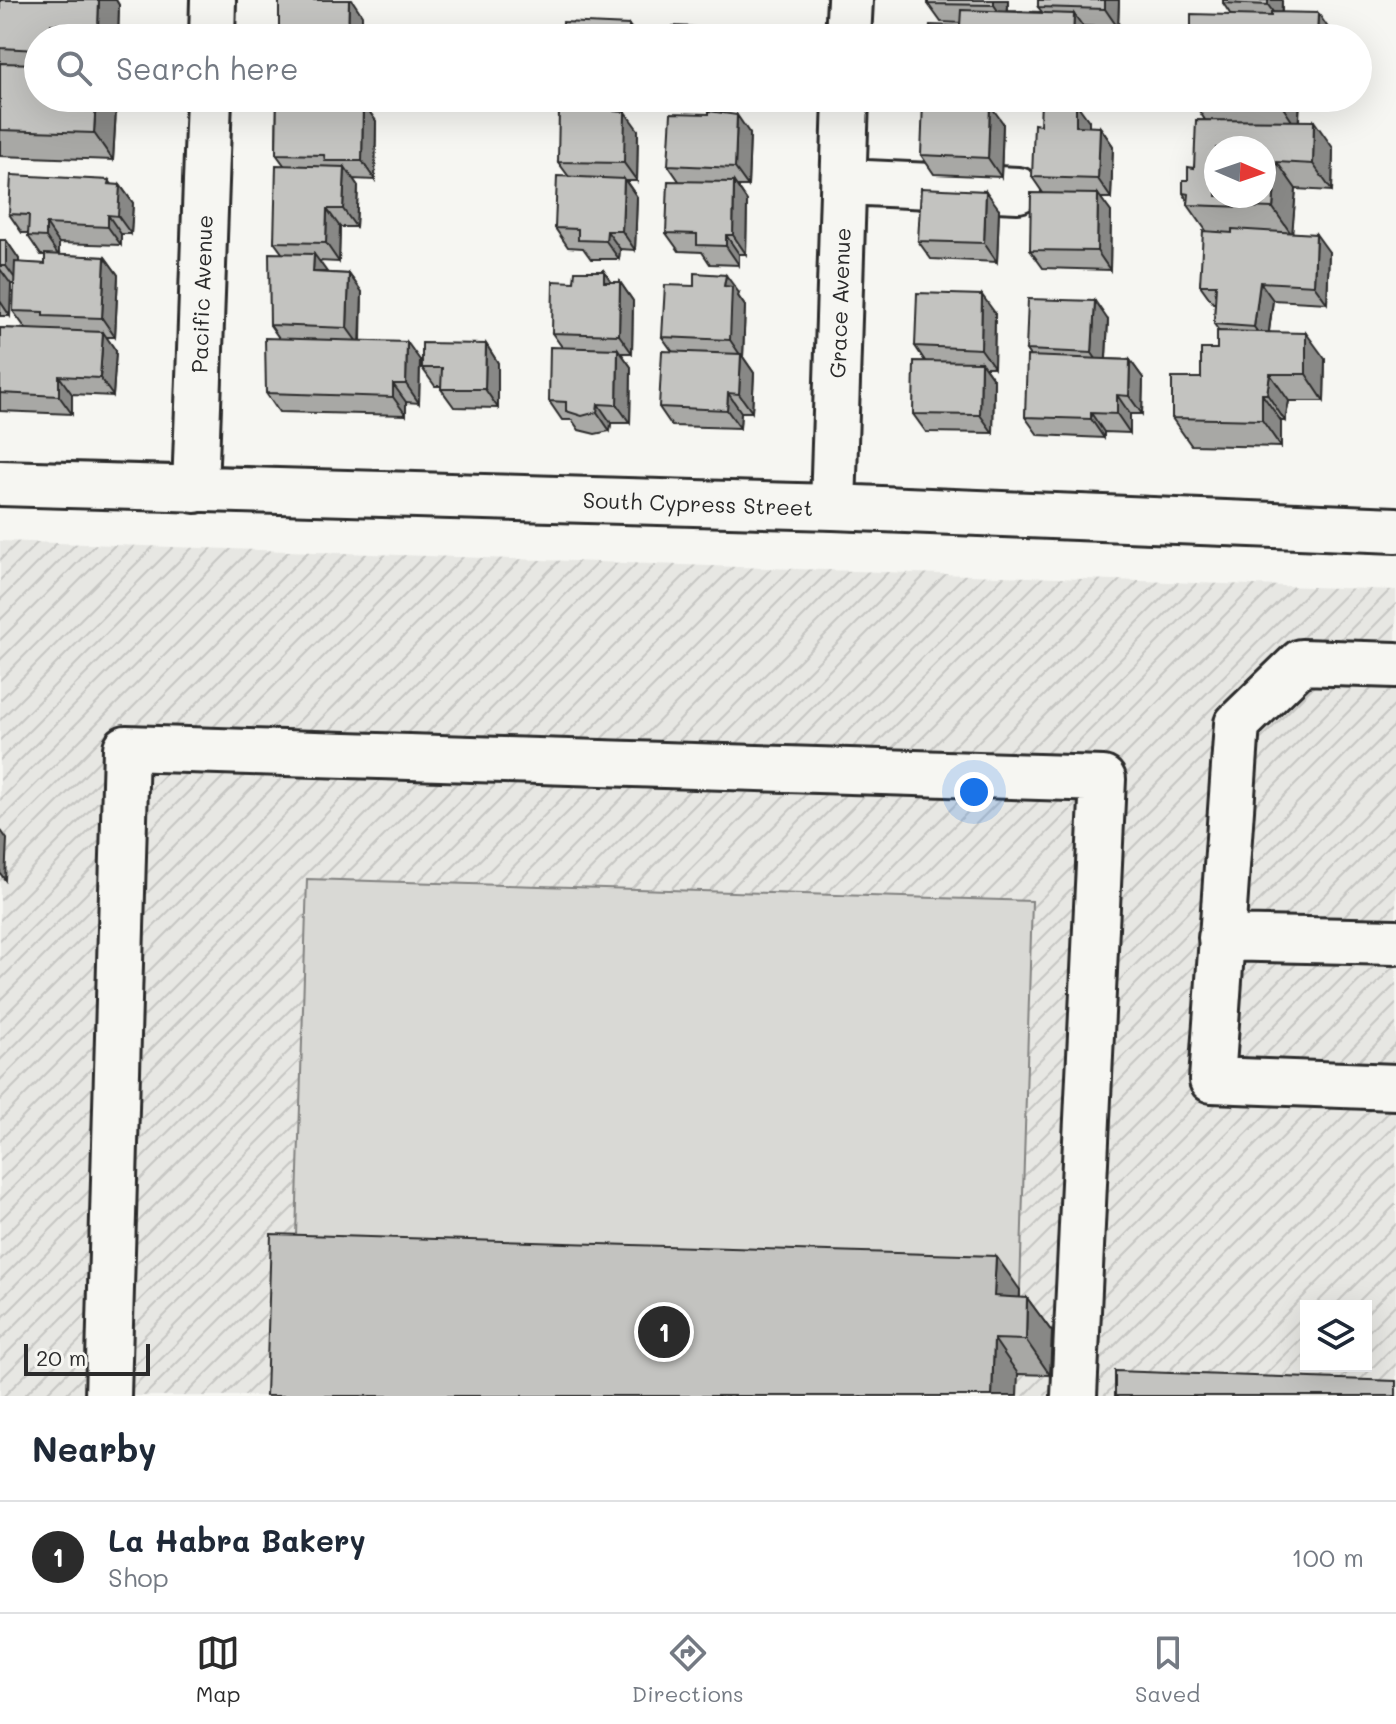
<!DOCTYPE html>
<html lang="en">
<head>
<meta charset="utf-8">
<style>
  :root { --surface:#fff; --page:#f2f2f3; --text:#1f2937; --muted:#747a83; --line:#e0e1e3; --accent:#2b2b2b }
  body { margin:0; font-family:Mali,sans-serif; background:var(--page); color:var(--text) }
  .controls { position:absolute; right:24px; bottom:24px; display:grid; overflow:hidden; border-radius:0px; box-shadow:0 8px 32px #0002 }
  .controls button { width:72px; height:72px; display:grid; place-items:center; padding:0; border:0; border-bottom:2px solid var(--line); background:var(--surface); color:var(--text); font:40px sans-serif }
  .compass { position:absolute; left:1204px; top:136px; width:72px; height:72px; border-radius:50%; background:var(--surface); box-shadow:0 8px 32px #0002; rotate:92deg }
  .scale { position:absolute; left:24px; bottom:20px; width:126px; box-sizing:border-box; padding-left:8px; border:4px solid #2b2b2b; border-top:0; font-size:22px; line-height:28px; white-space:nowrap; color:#2b2b2b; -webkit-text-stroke:6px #f6f6f2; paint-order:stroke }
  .you { position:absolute; left:974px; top:792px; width:28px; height:28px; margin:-20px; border:6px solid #fff; border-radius:50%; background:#1a73e8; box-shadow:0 0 0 12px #1a73e833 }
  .badge { display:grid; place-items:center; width:52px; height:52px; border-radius:50%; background:var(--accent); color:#fff; font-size:26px; font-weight:700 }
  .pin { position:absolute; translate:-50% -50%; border:4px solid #fff; box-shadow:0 2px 8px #0006 }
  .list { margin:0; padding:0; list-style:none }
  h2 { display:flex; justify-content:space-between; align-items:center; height:104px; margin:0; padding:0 32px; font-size:34px }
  h2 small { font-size:26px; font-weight:400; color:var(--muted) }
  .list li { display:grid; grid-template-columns:52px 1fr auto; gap:24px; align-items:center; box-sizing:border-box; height:112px; padding:0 32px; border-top:2px solid var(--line) }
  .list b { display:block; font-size:30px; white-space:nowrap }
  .list p { margin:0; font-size:26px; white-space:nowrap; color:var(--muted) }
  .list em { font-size:26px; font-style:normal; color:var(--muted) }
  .icon { flex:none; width:44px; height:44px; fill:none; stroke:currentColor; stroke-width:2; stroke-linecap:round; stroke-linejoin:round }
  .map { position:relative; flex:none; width:1396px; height:1396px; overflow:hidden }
  .search { position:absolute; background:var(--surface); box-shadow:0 8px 32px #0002; left:24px; right:24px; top:24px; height:88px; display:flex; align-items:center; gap:20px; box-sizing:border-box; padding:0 28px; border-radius:44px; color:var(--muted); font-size:30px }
  .sheet { height:216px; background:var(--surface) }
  nav { display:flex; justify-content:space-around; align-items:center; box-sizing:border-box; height:112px; border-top:2px solid var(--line); background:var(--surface); font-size:22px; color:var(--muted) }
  nav a { display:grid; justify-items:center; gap:4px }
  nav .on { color:var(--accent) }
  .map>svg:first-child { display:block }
  .industrial { fill:url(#industrial-furrows); fill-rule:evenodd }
  .green { fill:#d9d9d5; stroke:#828280; stroke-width:2 }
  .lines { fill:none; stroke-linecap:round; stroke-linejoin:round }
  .minor-casing { stroke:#2b2b2b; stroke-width:50 }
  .minor { stroke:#f6f6f2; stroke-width:44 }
  .wall { fill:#a8a8a5; stroke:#2b2b2b; stroke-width:2 }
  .shaded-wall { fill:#888886; stroke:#2b2b2b; stroke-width:2 }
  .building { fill:#c3c3c0; stroke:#2b2b2b; stroke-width:2; fill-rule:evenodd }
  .labels { text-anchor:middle; stroke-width:7; stroke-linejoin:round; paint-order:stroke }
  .street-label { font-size:22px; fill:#2b2b2b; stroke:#f6f6f2 }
</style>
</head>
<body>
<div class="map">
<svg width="1396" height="1396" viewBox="0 0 1396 1396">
  <defs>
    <pattern id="industrial-furrows" width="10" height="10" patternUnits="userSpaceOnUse" patternTransform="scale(2)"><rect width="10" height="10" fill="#e7e7e3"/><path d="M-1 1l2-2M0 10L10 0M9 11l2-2" fill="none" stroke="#c6c6c3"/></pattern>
  </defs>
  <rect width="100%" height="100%" fill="#f6f6f2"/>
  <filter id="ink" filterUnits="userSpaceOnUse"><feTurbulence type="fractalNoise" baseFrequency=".0125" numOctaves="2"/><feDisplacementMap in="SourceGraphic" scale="16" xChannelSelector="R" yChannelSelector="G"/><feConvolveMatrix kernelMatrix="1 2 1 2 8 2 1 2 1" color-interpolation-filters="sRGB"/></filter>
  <g filter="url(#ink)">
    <path class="industrial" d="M0,541l1396,49v806h-1396zM1306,1306h60v60h-60z"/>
    <path class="green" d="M307,879l725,22 -12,389 -725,-22z"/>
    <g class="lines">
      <g class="minor-casing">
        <path id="minor" d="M212,38l1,-38
          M848,38l2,-38
          M844,182l174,8
          M0,483l833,24 563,23
          M195,490l14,-392
          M833,507l13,-409
          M1396,665l-95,-3 -64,62 -25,356 184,7
          M1221,938l175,4
          M108,1396l18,-648 977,31 -29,617"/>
      </g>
      <use href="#minor" class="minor"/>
    </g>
    <path class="wall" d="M0,0h116l3,5 -1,33h-80v60h70l8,11 -3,51 -113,-4z
      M928,0h80v11l34,1 -4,-5 81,-7 -1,28 -35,-2 8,12 -131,-12v-3l-19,-1 -13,-18z
      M1223,0h59v13l53,25 -104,-23 -8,-12z
      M277,98h53l2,4 31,1 13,18 -1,59 -22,-1 5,7 -2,41h-16l-1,35 -20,-1 8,12 22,1 13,18 -1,49 59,19 -1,43 -13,-1v13l-127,-3 -13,-19 13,-55 -9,-13 12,-72 -8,-11 10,-77 -8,-11z
      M694,98h57v2z
      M947,98h144v3z
      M1300,98l-1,23 34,27 -1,43 -36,-2 -4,43 37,20 -2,51 -54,-3 -4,32 56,27 -1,42h-35l-4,20h-4v26l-90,-2 -19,-27 29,-40 16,-29 2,-18 -5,-7 1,-21h-2l-13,-18 7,-53 -19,-27v-4l-5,-8 11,-25 11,-48 -13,-20z
      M617,112l21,18 -1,51h-11l11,16 -2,53 -15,-1 -1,10h-28l-8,-11 -15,-1 -13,-19 14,-51 -11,-15z
      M1089,121v6h11l13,19 -2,52h-11l11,14 -1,58 -67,-2 -13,-18 13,-57 -11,-16z
      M1003,123l-2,54 -67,-3 -13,-19z
      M750,134l-2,52h-11l10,15 -1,53h-7v11l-29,-1 -8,-12 -23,-1 -13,-18 13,-52 -11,-16z
      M112,185h8l13,18 -2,31h-10v11l-62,-2v12l46,2 13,18 -3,62h-9l10,14 -3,45 -41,-2v20l-72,-3v-83l26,1 -13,-18 1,-27h-3l-1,32h-10v-76h6l13,19v4l26,1v-9h-4l-13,-19v-3h-6l-13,-19z
      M999,209l-2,53 -66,-3 -13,-18z
      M612,282h8l13,19 -1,52h-11l10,14 -1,56h-19l-1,8 -15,3 -16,-4 -7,-10h-10l-13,-19 13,-54 -10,-14z
      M739,293l-1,3 7,10 -2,51 11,16 -2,39h-11l-1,16 -68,-2 -13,-19 13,-56 -10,-14z
      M995,313l-1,54h-9l9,13 -1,53 -67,-1 -13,-18 12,-53 -10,-15z
      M1108,320l-2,39 24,1 13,18 -1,36h-12v19l-26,-1v6l-66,-3 -13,-18 5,-61 -4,-6z
      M486,344l12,19v45l-44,-1 -13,-18 1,-3h-7l-13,-18z
      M1020,1290v8h7l25,34 -2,43 -32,-1 -752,22z"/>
    <path class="shaded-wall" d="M99,0h17l3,5 -1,33h-12l-8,-12z
      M349,0h3l10,15v23h-14z
      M994,0h14l-1,24 -13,-19z
      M1105,0h14l-1,28 -13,-19z
      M1268,0h14l-1,23 -13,-18z
      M1318,13l17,25h-18z
      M1074,14l17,24h-18z
      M51,24l9,14h-10z
      M629,25l9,13h-9z
      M740,29l6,9h-7z
      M96,98h12l8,11 -3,51 -19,-27z
      M318,98h12l2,3 -1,19 -13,-18z
      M1280,98h20l-2,32 -18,-27z
      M363,103l13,18 -1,59 -13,-19z
      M1076,103l13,18v24l-13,-19z
      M990,105l13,18 -2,54 -13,-19z
      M614,106l10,16 1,-10 13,18 -1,51 -13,-18 -10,-52z
      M737,115l13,19 -2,52 -13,-18z
      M1314,121l19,27 -1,43 -19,-27z
      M1100,127l13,19 -2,52 -13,-19z
      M1277,162l19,27 -4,46 -19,-27z
      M345,167l13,19 -2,41 -13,-18z
      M624,179l13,18 -2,53 -13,-19z
      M109,180l10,15 1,-10 13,18 -2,31 -13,-18 -10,-32z
      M734,182l13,19 -1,53 -13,-19z
      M986,191l13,18 -2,53 -13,-19z
      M1098,194l13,18 -1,58 -13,-19z
      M327,209l13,18 -1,35 -13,-19z
      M108,215l13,19v11l-13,-18z
      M46,224l13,19v13l-13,-19z
      M607,231l13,18 -1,10 -13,-18z
      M1316,234l13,18 -2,51 -13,-18z
      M726,235l13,19v11l-13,-19z
      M6,240l13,19v25l-13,-18z
      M314,254l13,18h-14z
      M105,257l13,18 -3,62 -13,-19z
      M0,269l11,15 -1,32 -10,-15z
      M604,271l13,19 -13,-8z
      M349,274l13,18 -2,54 -13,-18z
      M726,275l13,18 -1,3 7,10 -2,51 11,16 -2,39 -13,-18 2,-38 -11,-16 -6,-54z
      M620,282l13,19 -1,52 -13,-18z
      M1260,282l13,18 -6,45 -13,-18z
      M982,295l13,18 -1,54 -13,-18z
      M1095,301l13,19 -3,52 -13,-19z
      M103,332l13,19 -3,45 -13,-18z
      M1306,333l19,26 -1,42 -18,-27z
      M407,342l13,18 -1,43 -13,-19z
      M486,344l12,19v45l-13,-19z
      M618,349l13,18 -1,56 -13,-18z
      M1130,360l13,18 -1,36 -13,-18z
      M981,362l13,18 -1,53 -13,-18z
      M1270,374l19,27 -4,20 -18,-27z
      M59,376l13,18v20l-13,-18z
      M393,384l13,18v13l-13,-18z
      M728,393l13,19 -1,16 -13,-18z
      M1262,394l19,27v26l-19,-27z
      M1117,395l13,19v19l-13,-19z
      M598,404l13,19 -1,8 -13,-19z
      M1091,413l13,19v6l-13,-19z
      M0,829l7,10 -2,41 -5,-7z
      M996,1256l24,34 -2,41 -24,-35z
      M1027,1298l25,34 -2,43 -24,-35z
      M994,1339l24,35 -1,22h-25z"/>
    <path class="building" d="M0,0h99l-1,26 -47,-2 -1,14h-12v12l-38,-2z
      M279,0h70l-1,38h-69z
      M928,0h66v5l-66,-1z
      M1038,0h67v9l-67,-2z
      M1223,0h45v5l-45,-2z
      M961,10l113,4 -1,24h-144l1,-13 30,1z
      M1271,12l47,1 -1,25h-126v-24l80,2z
      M563,22l66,3v13h-67z
      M673,26l67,3 -1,9h-66z
      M0,63l38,1v34h58l-2,35 -94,-3z
      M277,98h41v4l45,1 -1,58h-37l-1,-6 -48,-1z
      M1192,98h88v5l-88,-3z
      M1041,101l35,2v23l24,1 -2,52 -66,-2 2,-53 6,1z
      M923,102l67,3 -2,53 -67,-3z
      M595,106h19v5l11,1 -1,51 -66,-1 1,-52 36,1z
      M709,111l28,4 -2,53 -67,-3 3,-52 38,1z
      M1196,120l118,1 -1,43 -36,-2 -4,46 -85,-3 1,-11 -6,-1v-13h5v-13l6,1zM1216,148h48v48h-48z
      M276,165l69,2 -2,42h-16l-1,34 -52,-1z
      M11,175l98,5 -1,4 12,1 -2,31 -10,-1v12l-62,-3v13l-18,-1 1,-21 -20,-1z
      M557,176l67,3 -2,52h-15l-1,10 -28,-1v-11l-23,-1z
      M668,181l66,1 -1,53h-7v11l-29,-1v-11l-31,-1z
      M921,188l65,3 -2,52 -66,-2z
      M1031,193l67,1 -1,57 -67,-1z
      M1232,229l84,5 -2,51 -54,-3 -6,45 -40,-3 2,-39h-16l3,-54 29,2z
      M0,240h6v26h-6z
      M269,253l45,1 -1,18 36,2 -2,54 -77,-3z
      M45,254l60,3 -3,61 -59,-2v-4l-30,-1 2,-49 30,2z
      M575,271h29v11h16l-1,53 -67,-2 1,-52 21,1z
      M694,273l32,2 -2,11 8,1 -2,53 -68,-3 3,-52 29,1z
      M917,293l65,2 -1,54 -66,-3z
      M1028,299l67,2 -3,52 -66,-3z
      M0,328l103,4 -3,46 -41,-2v20l-59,-3z
      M1217,331l89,2v41h-36l-3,20h-5v26l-90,-2v-40h29v-29h16z
      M265,338l142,4 -1,42h-13v13l-127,-4z
      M422,343l64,1 -1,45h-44l1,-21h-20z
      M550,347l68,2 -1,56 -19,-1 -1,8 -15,4 -16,-5v-9l-17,-1z
      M662,351l79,3 -2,40 -11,-1 -1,17 -68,-3z
      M1027,356l103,4 -1,36 -12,-1v19l-26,-1v6l-66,-2z
      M914,361l67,1 -1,53 -67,-1z
      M271,1234l725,22 -2,40 33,2 -1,42 -32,-1 -2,57h-726z
      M1115,1371l281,10v15h-281z"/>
  </g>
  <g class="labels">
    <g class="street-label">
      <text transform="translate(202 294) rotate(-88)" y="8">Pacific Avenue</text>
      <text transform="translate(840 303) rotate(-88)" y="8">Grace Avenue</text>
      <text transform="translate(698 504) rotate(2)" y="8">South Cypress Street</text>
    </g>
  </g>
</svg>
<div class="controls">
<button><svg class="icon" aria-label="layers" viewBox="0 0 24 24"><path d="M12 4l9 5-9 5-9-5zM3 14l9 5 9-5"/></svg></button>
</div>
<svg class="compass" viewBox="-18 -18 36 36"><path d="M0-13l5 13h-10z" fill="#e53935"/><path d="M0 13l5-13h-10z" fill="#747a83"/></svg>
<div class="scale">20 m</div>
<div class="you"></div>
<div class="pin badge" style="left:664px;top:1332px">1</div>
<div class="search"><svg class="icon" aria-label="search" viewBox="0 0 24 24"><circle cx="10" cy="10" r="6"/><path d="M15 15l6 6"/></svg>Search here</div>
</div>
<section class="sheet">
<h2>Nearby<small></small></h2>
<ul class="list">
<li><span class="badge">1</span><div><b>La Habra Bakery</b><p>Shop</p></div><em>100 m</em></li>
</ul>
</section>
<nav>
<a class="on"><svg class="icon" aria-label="map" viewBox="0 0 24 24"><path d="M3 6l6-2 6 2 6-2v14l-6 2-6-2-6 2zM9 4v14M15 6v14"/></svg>Map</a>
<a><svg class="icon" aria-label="directions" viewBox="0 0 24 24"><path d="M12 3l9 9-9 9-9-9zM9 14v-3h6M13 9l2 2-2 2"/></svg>Directions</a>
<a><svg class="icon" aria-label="saved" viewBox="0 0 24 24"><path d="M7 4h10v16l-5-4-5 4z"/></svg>Saved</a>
</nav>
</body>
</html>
